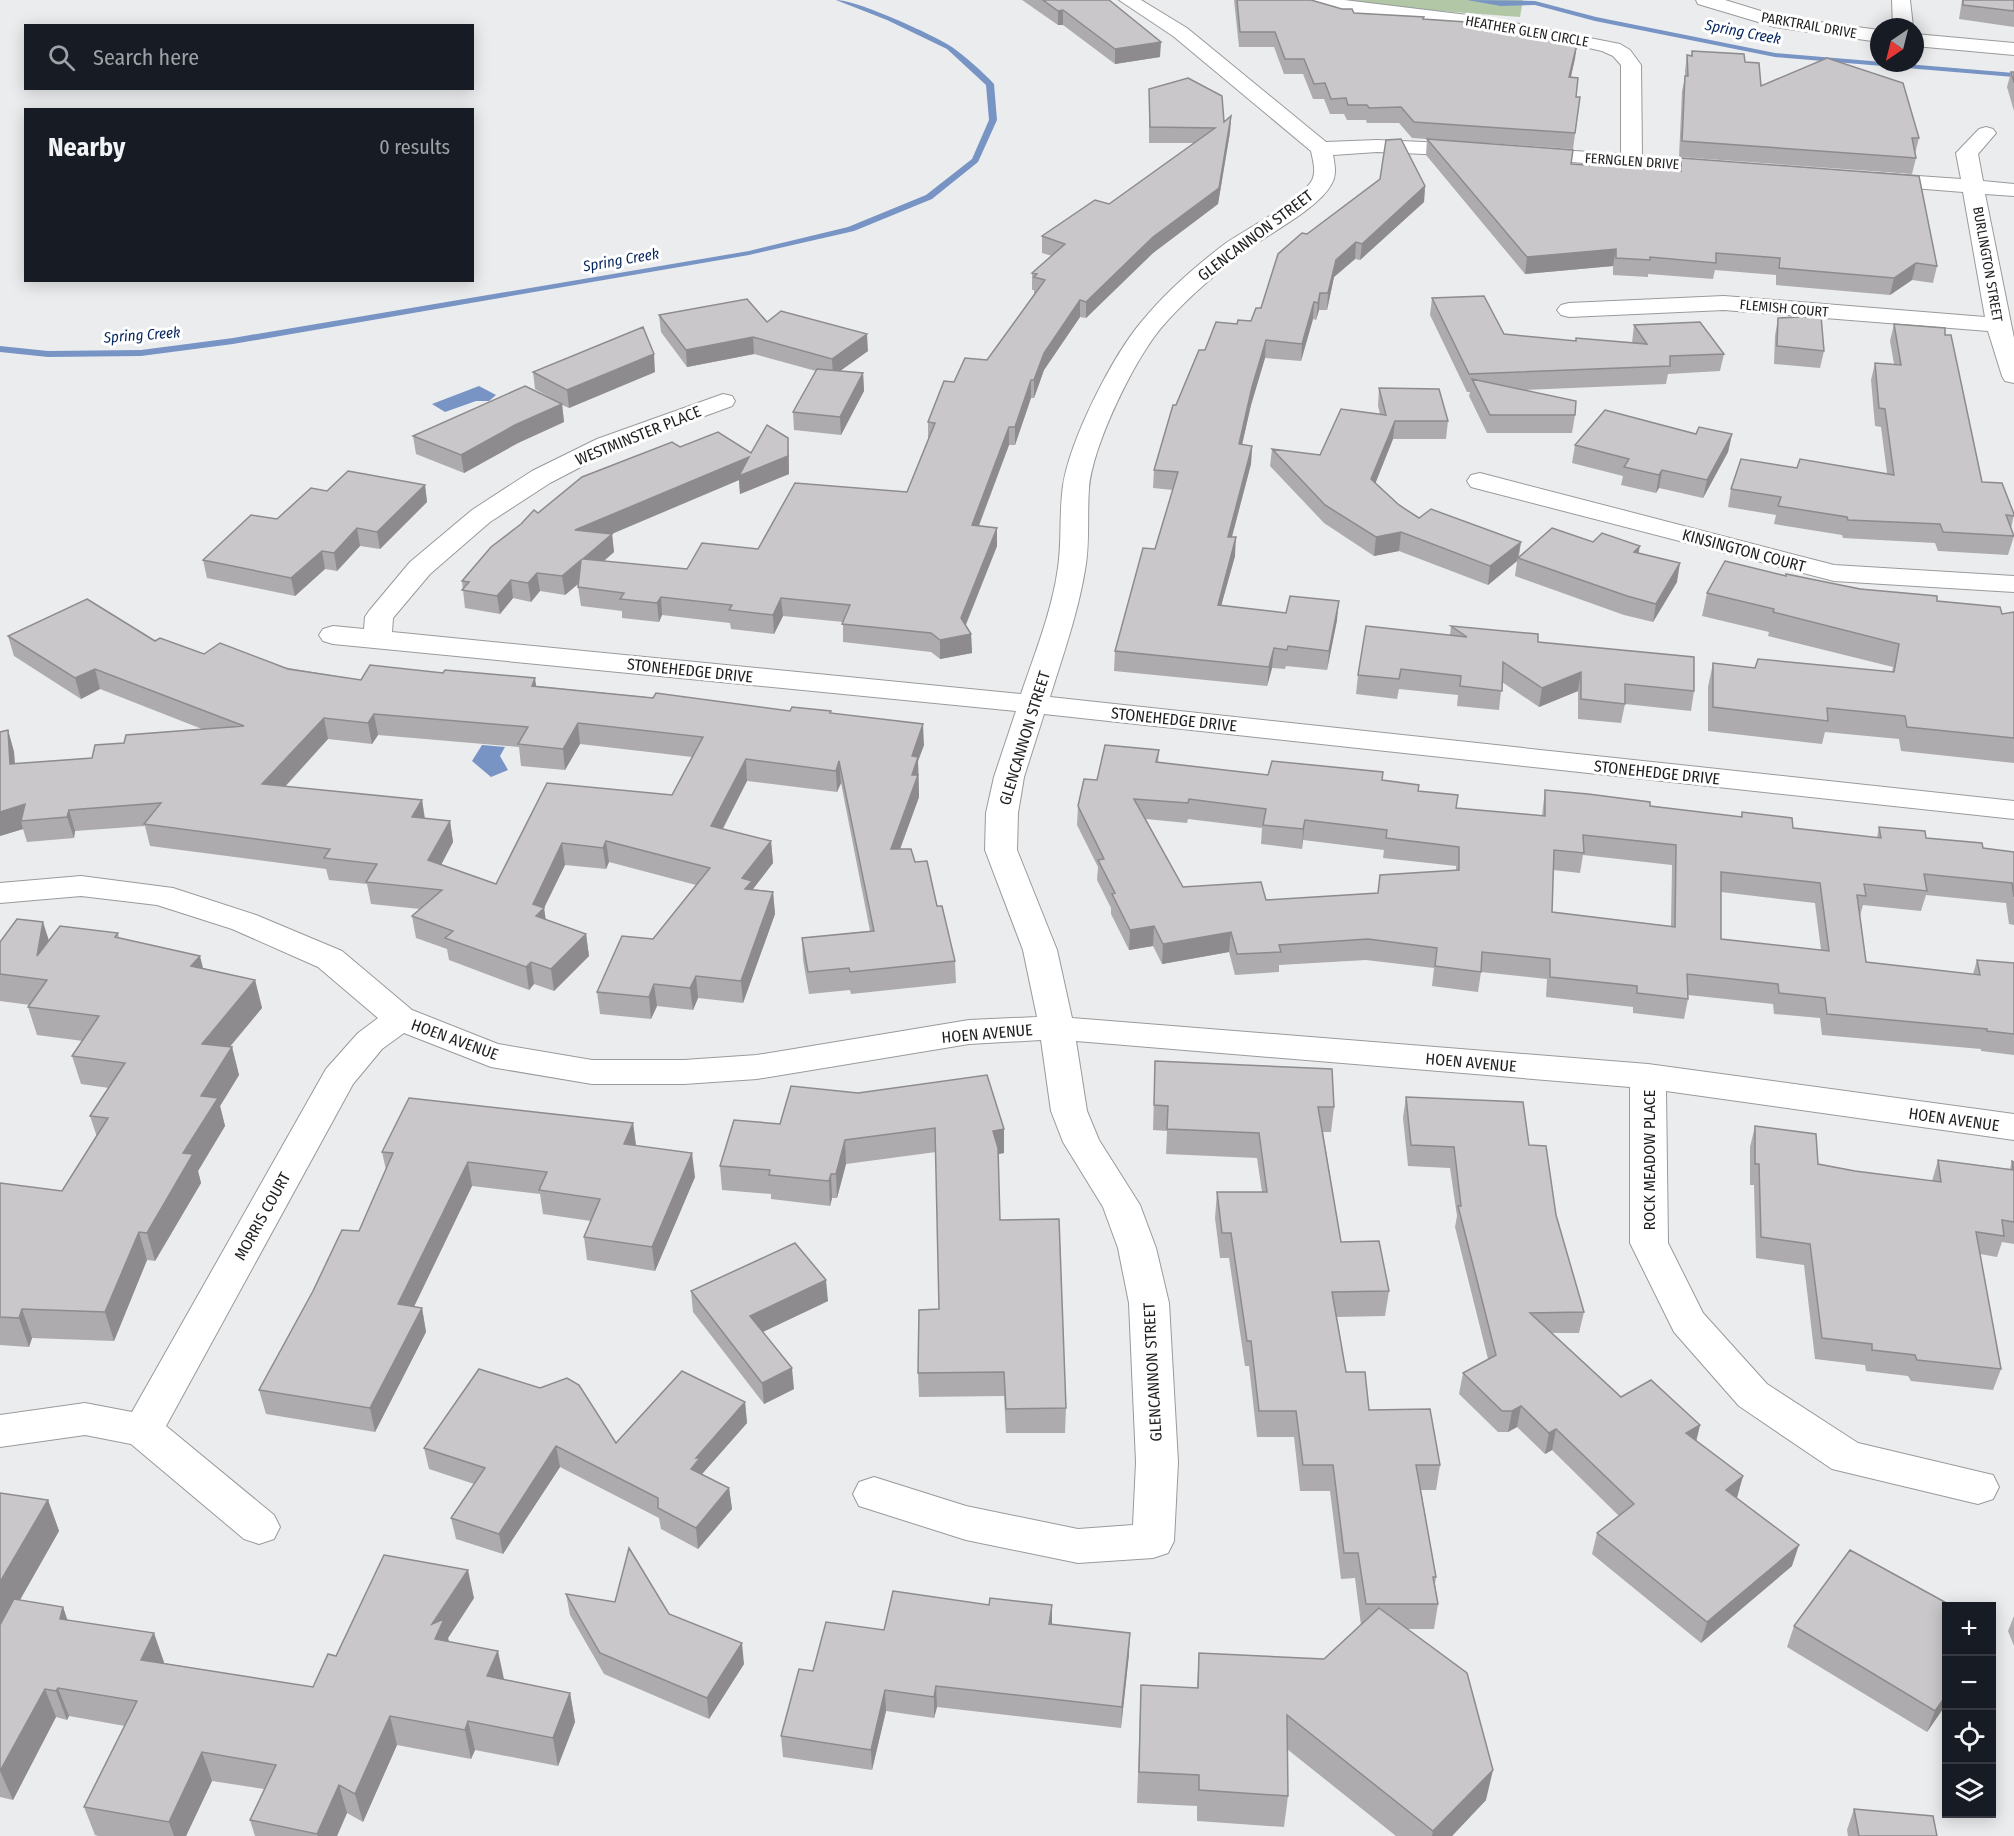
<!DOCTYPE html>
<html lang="en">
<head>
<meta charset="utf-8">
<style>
  :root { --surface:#171b24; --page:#242831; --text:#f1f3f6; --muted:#9ea1a6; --line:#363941 }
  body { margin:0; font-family:"Fira Sans Condensed",sans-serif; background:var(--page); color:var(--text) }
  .controls { position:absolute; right:18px; bottom:18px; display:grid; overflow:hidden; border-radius:0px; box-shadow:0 3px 15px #0003 }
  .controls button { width:54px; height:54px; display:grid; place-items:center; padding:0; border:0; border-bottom:2px solid var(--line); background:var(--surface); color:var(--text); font:30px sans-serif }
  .compass { position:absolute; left:1870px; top:18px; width:54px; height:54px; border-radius:50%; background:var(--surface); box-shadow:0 3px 15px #0003; rotate:215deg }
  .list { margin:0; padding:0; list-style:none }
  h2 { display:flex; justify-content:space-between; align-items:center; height:78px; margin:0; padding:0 24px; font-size:26px }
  h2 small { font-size:20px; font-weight:400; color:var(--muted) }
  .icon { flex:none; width:33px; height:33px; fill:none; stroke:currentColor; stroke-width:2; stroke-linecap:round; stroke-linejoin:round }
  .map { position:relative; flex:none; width:2014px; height:1836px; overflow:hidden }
  .search { position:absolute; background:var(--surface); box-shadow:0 3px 15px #0003; left:24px; top:24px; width:450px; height:66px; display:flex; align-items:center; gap:15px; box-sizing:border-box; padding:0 21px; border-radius:0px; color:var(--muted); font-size:22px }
  .panel { position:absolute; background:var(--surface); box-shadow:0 3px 15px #0003; left:24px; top:108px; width:450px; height:174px; border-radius:0px }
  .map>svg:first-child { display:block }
  .green { fill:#b1c7a6 }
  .water { fill:#7794c5 }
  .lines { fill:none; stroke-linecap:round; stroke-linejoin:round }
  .stream { fill:#7794c5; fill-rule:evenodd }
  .minor-casing { stroke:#999a9c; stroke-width:2 }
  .minor { fill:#fff; fill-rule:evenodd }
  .wall { fill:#adabad; fill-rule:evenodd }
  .shaded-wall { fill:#8d8b8d }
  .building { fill:#c9c7c9; stroke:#8d8b8d; stroke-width:1.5; fill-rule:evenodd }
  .labels { text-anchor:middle; stroke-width:6; stroke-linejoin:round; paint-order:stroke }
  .far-street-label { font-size:14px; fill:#1f1f20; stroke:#fff }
  .far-water-label { font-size:15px; font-style:italic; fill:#05255f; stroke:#fff }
  .street-label { font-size:16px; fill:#1f1f20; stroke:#fff }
</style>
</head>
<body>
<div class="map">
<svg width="2014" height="1836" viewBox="0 0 2014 1836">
  <rect width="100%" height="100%" fill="#ebecee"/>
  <path class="green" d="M1342,0h181l-3,17 -147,-11z"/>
  <path class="water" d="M479,386l17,9 -7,6h-13l-31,11 -13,-8z
    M482,745l23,2 -5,9 8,14 -17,7 -19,-16z"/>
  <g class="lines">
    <path class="stream" d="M836,0c21,0 96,34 116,47 14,10 30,24 42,37l3,36 -19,42 -46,37 -78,32 -105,24 -516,89 -92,12 -93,1 -48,-5v-6l48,5 93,-1 92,-12 516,-87 99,-24 78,-32 46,-36 17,-39 -3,-35 -39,-36 -60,-29z
      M1467,0l68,1 61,16 179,36 239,20v4l-239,-20 -180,-36 -60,-16 -34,1z"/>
    <g class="minor-casing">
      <path id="minor" d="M1119,0h22l46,28 139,114 51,-2 94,4 7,2 3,4 -3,4 -7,2 -94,-4 -44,3c2,11 4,20 -2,30 -14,25 -67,51 -90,69 -28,22 -57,47 -80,74 -28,34 -68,117 -72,160 -2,27 1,56 -4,82 -7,43 -22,85 -35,127l964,104v18l-970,-105 -20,63 -6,36 -1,37 40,100 15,68 576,46 366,50v26l-348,-49 2,152 35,70 64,71 91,59 135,32 6,12 -6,12 -15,5 -146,-35 -93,-63 -65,-74 -44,-89v-156l-554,-46 11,70 12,29 41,65 16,43 13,55 9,159 -4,79 -6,12 -15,5 -75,5 -112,-23 -107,-34 -6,-12 6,-12 15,-5 92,29 112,23 55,-4 3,-63 -7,-159 -11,-55 -15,-41 -40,-65 -12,-31 -10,-71 -72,4 -212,35 -73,5h-92l-101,-17 -87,-34 -22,16 -29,35 -187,342 108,89 6,12 -6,12 -15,5 -15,-5 -113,-95 -46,-9 -85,12v-32l85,-12 47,9 194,-343 32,-36 20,-15 -60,-51 -86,-38 -75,-24 -76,-9 -81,7v-20l81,-7 92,12 83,27 86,36 70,59 86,34 94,16h92l73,-5 212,-35 68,-3 -14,-67 -38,-100 1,-37 8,-36 22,-66 -683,-67 -10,-3 -4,-6 4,-6 10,-3 31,3 1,-12 4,-6 41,-49 62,-52 60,-39 65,-32 126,-45 9,2 3,5 -3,5 -117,43 -65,34 -60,39 -60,52 -37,44 -1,14 629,62c14,-41 31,-83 37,-126 4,-27 1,-55 5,-82 7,-46 49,-130 80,-166 23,-28 54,-55 83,-77 22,-15 71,-40 85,-61 6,-9 2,-21 0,-31l-138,-115z
        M1312,0h32l140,17 136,27 10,6 11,15 1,91 83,6 8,1 3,5 -3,5 -8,1 -204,-16 -4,-4 4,-4 7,-2 93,6v-89l-8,-9 -11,-5 -49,-11 -86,-14 -110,-12 -43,-10z
        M1696,0h29l52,16 102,14v12l-104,-15 -77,-23z
        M1892,0h18l3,27h-20z
        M1915,34l99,9v12l-99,-9z
        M1986,127l7,2 3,4 -18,21 5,27 31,3v12l-29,-2 29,144v45l-9,-2 -3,-5 -14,-45 -264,-21 -155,7 -8,-2 -4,-5 4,-5 8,-2 155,-7 261,21 -22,-125 -88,-7 -8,-1 -3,-5 3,-5 8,-1 86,6 -5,-26 23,-24z
        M1480,473l354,92 180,11v16l-180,-11 -363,-94 -4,-6 4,-6z"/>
    </g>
    <use href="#minor" class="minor"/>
  </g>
  <path class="wall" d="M1022,0h87l51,57 -45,7 -52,-39h-5z
    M1234,0h77l43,13 70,4 -1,2 58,6 19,7 57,10 20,2 -6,33 5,20h4l-7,52 -87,-6 85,21 108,7 2,-13 256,108 -4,17 -21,-3 -22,15 -114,-10v-10l-61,-5 -2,9 -65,-5v3l-35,-2v-9l-88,8 -99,-119 1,-16 -15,-1 -13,-15h-32l-1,-3h-19l-3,-6h-14l-6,-15h-11l-10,-25h-19l-10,-27h-35z
    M1962,0h52v27l-55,-8z
    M1692,51l53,11 16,24 158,52 -4,16 1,4 -4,16 -233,-17 3,-66 3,-14v-6l2,-16 4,1z
    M2011,72h3v39l-7,-24z
    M1149,89l75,33 7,-6 -1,16 -12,72 -65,49 -67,65 -6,-1 -36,53 -10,28h-3l-16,47h-6l-30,81 18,2v18l-31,79 5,9 1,19 -32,6 -9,-7 -88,-10v-20l-60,-6 -9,18 -43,-5 -1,-6 -68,-8 -3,7 -37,-4v-7l-41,-5 -3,-19 1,-4 -14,12 -25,-4 -9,11 -18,-4 -13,16 -35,-6 -3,-27 76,-68 142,-66 109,9v18l-49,20 -1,-14 -127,54 2,18 -10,9 83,8 71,-20 149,-57 21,-52v-18l26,-40 33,-22 47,-66v-4h-2v-17l20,-17 -10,-3v-17l67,-32 85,-61h-45z
    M1425,186l-1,16 -64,58 -5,-1 -21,18 -7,33h-8l-3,10 -3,-1 -12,42 -36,-3 -14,47 -9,40 10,1 -1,18 -19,73 3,19 -14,50 116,14 -10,50 -41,-4 -1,3 -13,-1 -5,18 -153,-15 1,-20 40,-102 18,-59 -20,-2 1,-18 22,-65 29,-55 32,-26 14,-3 10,-13 46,-74z
    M1432,298l72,36 71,7 57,2 2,-18 90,29 -4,17 -52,3 -2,10 -144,6 53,25 -3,18h-85l-18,-37 1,-4h-3l-37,-77z
    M659,315l108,7 101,29 -28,20 23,2 1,18 -23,44 -47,-5 -1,-18 23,-41 -62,-17 -67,13 -26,-35z
    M1778,318l46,33 -4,17 -46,-4 1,-28z
    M1894,324l51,11 37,147 32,32 -3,15 3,7 -6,19 -70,-4 -3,-8 -92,-5 -1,-3 -68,-11 2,-9 -48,-8 3,-18 66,-21 90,5 -6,-46 -6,-1 -4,-46 4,-17 19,1 -4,-23z
    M533,372h122l-86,36 -7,-3 2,17 -46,21 -54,30 -48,-19 -3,-18 143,-35 -21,-12z
    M1379,388l69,33 -2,18h-53l-18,44 24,22 20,13 102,24 -2,15 74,-15 45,11 39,29 -24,40 -29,-7 -109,-39 2,-15 -29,24 -89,-34 -25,5 -50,-33 -54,-57 2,-17 48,6 60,-41 -2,-8z
    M1696,434h36l-4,18 -25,46 -44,-10 -3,5 -35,-8 2,-9 -51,-13 3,-18z
    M425,485l2,17 -47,47 -20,-3 -23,25 -12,-2 -30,27 -88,-18 -4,-18 124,-69z
    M1786,576l151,25 65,13 12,-2v151l-113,-12 -2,-12 -74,-7 -3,12 -114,-13v-44l5,-24 42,5 137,4 1,-5 -125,-31 1,-4 -67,-16 5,-23z
    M1451,626l87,16 156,49 -3,20 -66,-7 -4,19 -43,-4v-28l-39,16 -37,-25 -3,28 -42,-4 1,-11 -59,-6 -2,10 -41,-5 2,-19 92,-40z
    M8,636l147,5 49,13 157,26 175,6 254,25 41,2 93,32 -6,16 1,36 -19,52 15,13 22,44 18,55 1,22 -105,11 -1,-4 -41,4 -6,-34 -1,-22 68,-7 -29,-148 -4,9 -90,-11 -24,48 48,12 2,22 -20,26 20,3 2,22 -32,89 -45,-5 -5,12 -36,-4 -6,13 -51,-5 -3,-22 56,-53 43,-54 -87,-23 -3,7 -41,-4 -21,43 2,12 40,14 3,22 -35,35 -20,-7 -5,6 -80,-30 -2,-11 -31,-11 -4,-22 8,-7 -49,-5 -4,-20 -38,-4 -3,-11 -176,-23 -5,-20 -70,5 -1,7 -47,4 -4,-13 -23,7 8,-106 6,22 1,12 77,-6 32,-15 78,-14 -102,-40 -19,10 -67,-43zM378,735l141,12 2,19 44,4 15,-26 112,13 -20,38 -125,-12 -51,101 -55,-19 12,-23 -3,-21 -25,-3 -3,-18 -137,-13 43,-48 44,5z
    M1159,750l-1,13 110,12 114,5 36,11 38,17 86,8 3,-26 105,16 91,11 1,-5 51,16 84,10 2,-11 47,11 57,10 31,4v73l-5,-1 -3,-21 -80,-8 -5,16 -58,-6 -3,11 6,46 107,12 4,-14 37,3v92l-33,-4v-2l-159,-14 -2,-17 -46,-4 -1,-10 -85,-9v4l-4,20 -51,-6v-6l-87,-10 1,-18 -66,-7 -3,20 -46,-6 2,-18 -68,-8 -87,5v7l-44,3 -6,-23 -67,12 -9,-18 -24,4 -18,-36v-6l-14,-28 1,-13 -21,-42 1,-19 19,-26zM1146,819l41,4 1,-4 74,9 -1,16 41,5 1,-9 81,10 -1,8 73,8v4l-78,23 -112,7 -83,-13zM1583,855l89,10 -1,61 -119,-14 1,-42 27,3zM1721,892l94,11 6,47 -100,-11z
    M118,933l1,5 84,30 52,12 7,28 -32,39h2l7,28 -19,31 5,20 -27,45 3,12 -46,78 -8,-1 -33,81 -82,-3 -3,9 -29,-2v-162l62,8 35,-54 -7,-21 19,-28 -28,-4 -9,-28 11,-15 -46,-6 -9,-28 2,-2 -30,-4v-59l49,-1z
    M1155,1061l179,46 -3,25h-8l18,110 48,49 -4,25 -48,1 9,55 23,38 71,55 -4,25h-15l15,87 -1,7 3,20 -4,25h-26l78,171 -34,36h-56l-109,-87 1,47 -4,31 -87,-6v-15l-60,-3 4,-118 56,3 2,-35 125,6 37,-34 -6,-47 -14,1 -11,-88h-30l-6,-54h-37l-8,-71h-4l-16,-108h-9l-5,-40 2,-26h45l-5,-34 -91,-4 1,-23 -14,-1z
    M1406,1097l123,48 27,70 28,97 -5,21h-27l69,64 79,28 -4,16 47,35 -6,22 55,68 -91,77 -109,-89 5,-21 22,-17 -67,-66 -7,4 -28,-27 -9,5h-10l-39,-38 4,-21 25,-14 -33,-132 2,-11 -7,-48 -42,-2 -5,-48z
    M633,1123l3,22 59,32 -40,94 -68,-11 -3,-23 7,-16 -48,-7 -3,-20 -68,-8 -58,121 8,1 4,24 -51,100 -109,-18 -7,-24 100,-159 27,-61 -4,-18z
    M780,1124l224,5v24l-6,1 2,66 66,188 -1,25h-59l-2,-37 -85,1 -1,-24 21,-64 -3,-157 -90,12 -9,34h-5l-2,8 -59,-7v-5l-49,-4 -2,-24z
    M1755,1126l63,38 37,7 77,10 6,-21 72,9 2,-8 2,1v82l-12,-2 -5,15 -17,-3 21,115 -8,21 -82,-9 -3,-5 -42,-5 -1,-6 -50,-6 -11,-94 -48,-7 -2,-73h-4v-38z
    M691,1291l137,10 -65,31 31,57 -30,15 -71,-92z
    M540,1388l76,55 129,-41 2,21 -45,51 27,14 3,21 -34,40 -37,-20 -2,-11 -99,-51 -57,87 -47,-15 -5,-21 23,-34 -45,-15 -5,-21z
    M0,1493l48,7 11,31 -39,69 43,7 4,13 97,42 -1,1 150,24 23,-31 138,-58 -26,40 1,4 55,38 66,13 5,29 -17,44 -83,-16 -4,9 -74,-14 -34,77 -16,-9 -10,23h-82l-5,-16 14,-31 -52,-8 -26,55h-88l-3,-1 -11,-28 41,-81 -56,-10 -2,4 -11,-3 -43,83 -13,-3z
    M566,1594l103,20 75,50 -35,55 -105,-45 -34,-59z
    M989,1605h63v20l77,29 -8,74 -184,-21 -3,11 -48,-7 -14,59 -89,-13 -2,-21 32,-65 71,-41z
    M1947,1606v97l-20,29 -140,-85 7,-21z
    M2014,1616v30l-6,-15z
    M1854,1809l83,27h-89l-1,-6z"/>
  <path class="shaded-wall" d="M1063,10v15h-5v-14z
    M1161,42l-1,15 -45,7v-15z
    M1577,44l-2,15 -8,34 2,-16z
    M1231,116l-1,16 -12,72 -65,49 -67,65v-16l67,-65z
    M1425,186l-1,16 -64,58 2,-16z
    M1356,242l-1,17 -21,18 -7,33 1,-17 8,-33z
    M1616,249l-3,17 -88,8 2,-17z
    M1916,263l-4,17 -22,15 4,-17z
    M1320,293l-1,17 -3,10 2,-17z
    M1080,300v17l-36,53 -10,28v-18l10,-27z
    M1314,302l-1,17 -12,42 1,-17z
    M867,334l1,17 -35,25 -1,-17z
    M753,337l1,17 -67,13 -1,-17z
    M1266,340l-1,18 -14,47 -13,57 1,-18 13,-57z
    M654,354l1,18 -86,36 -2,-18z
    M863,373l1,18 -23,44 -1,-18z
    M1031,380v18l-16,47v-18z
    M562,404l2,18 -46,21 -54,30 -3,-18 54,-30z
    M1395,421l-2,18 -23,58 1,-18z
    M1009,427v18l-37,98v-18z
    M1732,434l-4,18 -25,46 4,-18z
    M788,438l1,36 -49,20 -1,-14 -161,68 -3,-18z
    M1252,446l-1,18 -24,91 1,-18z
    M1662,470l-3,18 -3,5 3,-18z
    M425,485l2,17 -47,47 -3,-17z
    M357,528l3,18 -23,25 -3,-18z
    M997,528v18l-36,90 10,-2 1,19 -32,6v-19l21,-22z
    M1401,532l-2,19 -25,5 2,-19z
    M612,534l2,18 -29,25 -2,-18z
    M1236,537l-1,19 -19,68 2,-19z
    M1521,542l-4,19 -29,24 2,-19z
    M1640,546l-4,19 -2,-13z
    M322,551l3,18 -30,27 -4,-18z
    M581,560l3,19 -19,16 -3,-19z
    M1680,563l-3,19 -24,40 3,-18z
    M537,573l3,18 -9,11 -3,-19z
    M511,580l2,18 -13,16 -3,-18z
    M661,597l1,18 -3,7 -2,-19z
    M781,598l2,18 -9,18 -1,-19z
    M1339,601l-2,19 -10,50 2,-19z
    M1274,648l-2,20 -5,18 2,-19z
    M95,669l5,20 -19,10 -6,-21z
    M1581,672l-3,19 -39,16 3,-19z
    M535,678l3,21 -6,-13z
    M374,714l4,21 -6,9 -4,-21z
    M324,718l4,21 -61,67 -5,-22z
    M578,723l2,21 -15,26 -2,-21z
    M923,724l1,21 -6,16 1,36 -27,74 -1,-22 21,-93z
    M8,730l6,22 2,34 -6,-22z
    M746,759l1,22 -34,66 -2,-21z
    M839,761l2,22 -4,9 -1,-21z
    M422,800l3,22 -13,-5z
    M25,804l-4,17 2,8 -23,7v-24z
    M69,810l6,21 -1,7 -7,-21z
    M1305,820l-2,20 -1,9 1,-20z
    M450,821l3,21 -21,40 -4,-22z
    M606,841l3,21 -3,7 -3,-21z
    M771,841l2,22 -20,26 1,14 -7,8 -5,-33z
    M562,843l3,22 -21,43 3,22 -8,8 -6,-34z
    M773,892l2,22 -32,89 -2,-22z
    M43,922l9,28 -15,6z
    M1154,926l-1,20 -24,4 1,-20z
    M1231,932l-2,20 -67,12 1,-20z
    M586,934l3,22 -35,35 -3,-22z
    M200,956l7,28 -16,-18z
    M531,962l3,22 -5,6 -3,-23z
    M696,976l2,22 -5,12 -3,-22z
    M255,980l7,28 -53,63 -7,-27z
    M654,984l3,22 -6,13 -2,-22z
    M232,1047l7,28 -19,31 5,20 -27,45 3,12 -46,78 -8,-28 36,-80 18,-57z
    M633,1123l3,23 -12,-2z
    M1004,1129v24l-11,2v-24z
    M845,1140l1,24 -9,34 -1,-24z
    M692,1153l3,24 -40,94 -3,-24z
    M468,1162l4,24 -68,141 -6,-23z
    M831,1174l1,24 -2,8 -1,-25z
    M139,1232l8,28 -33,81 -9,-29z
    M826,1280l2,21 -76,36 -2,-21z
    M422,1308l4,24 -51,100 -5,-24z
    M22,1309l10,29 -3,9 -10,-29z
    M792,1368l2,21 -30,15 -2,-21z
    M745,1402l2,21 -45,51 -11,-5 5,-11z
    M1521,1406l-4,21 -9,5 4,-21z
    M1700,1425l-5,21 -9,-13z
    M1556,1429l-4,21 -7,4 4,-21z
    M556,1446l4,21 -57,87 -4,-20z
    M1743,1476l-6,21 -16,14 5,-21z
    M729,1488l3,21 -34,40 -2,-21z
    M48,1500l11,31 -59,104v-53z
    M1799,1545l-7,21 -91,77 6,-21z
    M468,1570l6,28 -26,40 2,9 -9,21 -9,-44z
    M1052,1605v21l-3,-2z
    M63,1607l10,29 -13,-17z
    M154,1633l10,29 -14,26 -9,-28z
    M1130,1633l-1,21 -8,74 1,-21z
    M742,1643l2,21 -35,55 -2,-21z
    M498,1651l6,28 -11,26 -6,-29z
    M936,1686l1,21 -3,11v-21z
    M58,1688l11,28 -2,4 -11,-29z
    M45,1689l11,28 -43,83 -13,-29z
    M885,1690l1,21 -14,59 -1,-20z
    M570,1693l5,29 -17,44 -5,-28z
    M1947,1694v9l-20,29 8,-21z
    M390,1716l7,29 -34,77 -8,-28z
    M468,1721l7,29 -4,9 -6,-29z
    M202,1752l10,29 -26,55h-12l-5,-14z
    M1493,1770l-7,30 -34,36h-20l1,-5z
    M339,1785l8,28 -10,23h-19l-1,-2z"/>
  <path class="building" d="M1043,0h66l52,42 -46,7 -52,-39 -5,1z
    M1237,0h74l31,9h10l2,4 70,4 -1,2 58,4v2l19,2v5l57,5 -1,5 21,2 -8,33 9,1 -2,19h4l-5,36 -161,-11 -13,-15 -32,1 -2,-3h-19l-2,-7 -15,1 -6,-16 -11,1 -10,-25h-19l-10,-27h-35z
    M1963,0h51v11l-51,-6z
    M1692,51l52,3 1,8 14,1 2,23 66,-28 76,25 16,55h-7l4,20 -234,-17 3,-65h3l-1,-21 5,1z
    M2011,72h3v11z
    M1188,78l34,18 2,26 7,-6 -12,72 -66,49 -67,65 -6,-2 -36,53 -10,27h-3l-16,47h-6l-37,98 25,3 -36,90 10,16 -31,6 -9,-7 -89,-9 8,-19 -69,-7 -8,17 -44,-5 3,-5 -71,-8 -4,6 -37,-4 4,-6 -46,-6 3,-27 -19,16 -25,-3 -9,10 -17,-3 -14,16 -35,-6 7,-8 -7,-1 29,-34 30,-23 13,-14 4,3 44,-36 90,-35 8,5 38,-15 33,21 16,-28 21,13v18l-49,20 10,-19 -174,73 37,4 -29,25 104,10 15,-26 56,6 37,-66 112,9 28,-69 -7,-1 16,-41 10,1 11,-24 22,2 58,-80 -11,-3 3,-3 -5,-1 33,-29 -23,-8 53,-36 14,4 106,-76 -65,-1 -1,-38z
    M1401,139l24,47 -63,58 -6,-2 -20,18 -8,33h-8l-2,10 -4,-1 -12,42 -36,-4 -14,47 -13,57 13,2 -24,91h8l-18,68 68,8 4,-17 49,5 -10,50 -41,-5 -1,4 -13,-2 -5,19 -154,-16 28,-103 12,1 23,-77 -24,-2 19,-65h3l23,-55h6l11,-28 21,2 1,-4 13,1 5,-13h5l17,-54 24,-21 5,1 73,-55 6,-39z
    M1427,139l146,11 -2,14 110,7v-13l238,18 18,90 -21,-3 -22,15 -115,-10 1,-10 -64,-5v10l-66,-6v3l-34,-2v-9l-89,8z
    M1484,296l20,38 72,7v-3l71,6 -13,-19 66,-3 24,32 -54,2v10l-201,8 -37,-76z
    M747,299l20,23 14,-11 86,23 -35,25 -79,-22 -67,13 -27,-35z
    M1821,316l3,35 -47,-5 1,-28z
    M1894,324l51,4v7h6l31,147 20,1 12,31v2l-8,-1 8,21 -71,-4 -3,-8 -92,-4 -1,-3 -69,-11 3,-9 -50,-8 10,-30 56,9 3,-9 94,16 -9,-66 -6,-1 -4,-45 26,2z
    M643,327l11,27 -87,36 -34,-18z
    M817,369l46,4 -23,44 -47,-5z
    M1472,379l104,22 -1,14h-85z
    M525,386l37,18 -47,21 -54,30 -48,-19z
    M1379,388l60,1 9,32h-53l-24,58 28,26 20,13 12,-9 90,33 -31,24 -89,-34 -25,5 -51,-32 -53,-56 48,6 21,-46 45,6z
    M1605,410l91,24 3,-7 33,7 -25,46 -45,-10 -3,5 -35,-8 5,-8 -54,-14z
    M348,471l77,14 -48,47 -20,-4 -23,25 -12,-2 -31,27 -88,-18 48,-45 26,4 34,-31 16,3z
    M1552,528l41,14 9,-9 38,13 -6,6 46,11 -24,41 -29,-8 -109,-38z
    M1725,561l61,15v-2l74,15 77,7v5l63,6 2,7 12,-2v126l-107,-11 -2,-11 -78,-8 1,13 -115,-14v-44l42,5 3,-9 136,13 5,-28 -126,-32 1,-3 -67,-16z
    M87,599l68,42 5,-3 44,16 16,-11 68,26 73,11 9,-15 73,8 2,-3 90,8 -3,8 121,12 3,-5 134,18 2,-4 39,4 -1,2 93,11 -11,32 6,1 -6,18h6l-27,74h20l4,13 12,-1 10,45h5l13,55 -105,11 -1,-4 -41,4 -6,-34 72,-7 -35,-170 -3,10 -90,-12 -35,67 60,15 -29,37 10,3 -7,8 28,3 -32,89 -45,-5 -6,12 -36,-4 -5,13 -52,-5 25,-56 31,3 57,-71 -104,-27 -3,7 -41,-5 -29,61 11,4 -8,8 50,18 -35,35 -20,-7 -5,5 -81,-29 8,-7 -41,-15 30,-26 -76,-8 11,-18 -53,-6 6,-9 -186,-25 17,-21 -92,7 -2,7 -46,4 4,-17 -25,8v-80l8,-2 2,34 82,-6 3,-13 29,-2 2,-8 118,-9 -149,-57 -20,9 -67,-42zM374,714l154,13 -10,17 45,5 15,-26 125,14 -31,58 -125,-12 -51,101 -68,-24 22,-39 -38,-4 10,-17 -160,-16 62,-66 44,5z
    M1366,626l101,11 -16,-11 87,8v8l156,15v34l-69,-7v20l-44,-5v-27l-39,16 -39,-26 -1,29 -42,-5 1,-10 -60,-7 -2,10 -41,-4z
    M1105,745l54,5 -3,12 112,13 4,-14 111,11 -1,8 37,5 -1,6 40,4 -2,13 89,8v-26l43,4 62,8v4l92,11v-5l50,6 1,10 88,10 -2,-11 46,4 1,7 56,5 1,5 31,4v45l-2,-14 -88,-9 3,17 -63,-7 2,12 -9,-1 9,67 114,13 -3,-15 37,3v71l-27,-3v-2l-160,-15 -2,-16 -46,-5 -1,-9 -91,-10 1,25 -51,-6v-7l-87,-9v-18l-68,-7 -1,20 -46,-6 2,-18 -69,-9 -89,6 2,7 -44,2 -6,-22 -68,12 -9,-18 -24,4 -18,-36 3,-1 -17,-33 6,-1 -26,-53 6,-27 13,1zM1134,799l54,4 1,-4 77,10 -3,16 40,4 2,-9 82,10 -1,8 73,9v23l-79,5 -2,18 -112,7 -5,-18 -78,5zM1583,835l93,10 -1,82 -123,-15 2,-62 30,3zM1721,872l99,11 9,68 -108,-12z
    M17,919l26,3 -6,34 23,-30 58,7 -3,4 85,19 -9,10 64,14 -53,64 30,3 -31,49 17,2 -35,55 10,1 -46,79 -8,-1 -34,80 -83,-3 -3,9 -19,-1v-134l62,8 46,-73 -18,-2 35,-53 -53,-7 27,-40 -71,-9 19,-27 -47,-6v-32z
    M1155,1061l177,8 2,38h-16l23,135 38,-1 10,50 -57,1 14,80h19l4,38 61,-1 10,56h-24l20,112h-3l5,27h-72l-8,-51h-14l-11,-88h-30l-7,-54h-37l-8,-70h-4l-16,-108h-9l-5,-41h50l-8,-59 -92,-4 1,-23 -14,-1z
    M987,1075l17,54 -11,2 5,17 2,72 59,-1 7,189 -60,1 -2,-37 -86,1 1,-63 20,-1 -4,-181 -90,12 -9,34h-5l-2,7 -60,-6 1,-5 -50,-4 14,-46 46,4 11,-38 67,7z
    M1406,1097l117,5 6,43 17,1 10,69 28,97 -54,1 91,84 30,-17 49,45 -14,8 57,43 -17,14 73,55 -92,77 -110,-89 37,-29 -78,-75 -7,4 -28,-27 -9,5h-10l-39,-38 33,-18 -38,-149h3l-7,-59 -43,-2z
    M409,1098l224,25 -9,21 68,9 -40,94 -68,-10 16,-38 -61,-9 8,-18 -79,-10 -70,142 24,4 -52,100 -111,-18 54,-99 29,-61 17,1 34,-78 -11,-1z
    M1755,1126l61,8 2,30 37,7 86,11 -3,-22 75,10 -1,-9 2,1v60l-12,-2 2,16 -28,-4 25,137 -84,-9 -2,-5 -43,-5v-6l-50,-6 -12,-94 -49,-7 -2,-73h-4z
    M795,1243l31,37 -76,36 42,52 -30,15 -71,-92z
    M479,1369l61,19 27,-10 12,7 37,58 66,-72 63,31 -49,56h4l-9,11 38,19 -33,40 -38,-20v-10l-102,-52 -57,88 -48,-16 34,-50 -61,-20z
    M0,1493l48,7 -48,82z
    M629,1548l40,66 73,29 -35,55 -107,-45 -34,-59 49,8z
    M1850,1550l102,56h-5v88l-12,17 -141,-85z
    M384,1555l84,15 -36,54 12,-5 -9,20 63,12 -11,25 83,17 -17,45 -85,-17 -3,9 -75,-14 -35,78 -16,-9 -22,49 -67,-14 26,-55 -74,-13 -33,70 -85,-15 53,-106 -79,-13 -2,3 -11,-2 -45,82v-146l14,-26 49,8 -3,12 94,14 -13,27 172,27 15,-33 8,2z
    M893,1591l96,14 1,-7 62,7 -3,19 81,9 -8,74 -186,-21 -2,11 -49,-7 -14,60 -90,-14 18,-67 14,2 13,-49 58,8z
    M1379,1608l88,65 26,97 -60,61 -146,-116 1,81 -89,-6v-15l-60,-3 2,-87 57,3 1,-35 125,6z
    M1854,1809l79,7 4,20h-78z"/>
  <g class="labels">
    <g class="far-street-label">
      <text transform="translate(1809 25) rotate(10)" y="5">PARKTRAIL DRIVE</text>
      <text transform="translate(1527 31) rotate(10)" y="5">HEATHER GLEN CIRCLE</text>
      <text transform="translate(1632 161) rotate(4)" y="5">FERNGLEN DRIVE</text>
      <text transform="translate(1988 264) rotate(80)" y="5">BURLINGTON STREET</text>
      <text transform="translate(1784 308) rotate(5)" y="5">FLEMISH COURT</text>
    </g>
    <g class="far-water-label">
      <text transform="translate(1743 32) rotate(11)" y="5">Spring Creek</text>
      <text transform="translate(621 260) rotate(-10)" y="5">Spring Creek</text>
      <text transform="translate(142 335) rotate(-4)" y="5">Spring Creek</text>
    </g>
    <g class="street-label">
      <text transform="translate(1255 235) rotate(-37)" y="6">GLENCANNON STREET</text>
      <text transform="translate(638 435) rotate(-22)" y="6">WESTMINSTER PLACE</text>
      <text transform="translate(1744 550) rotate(15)" y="6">KINSINGTON COURT</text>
      <text transform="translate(690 670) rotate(6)" y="6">STONEHEDGE DRIVE</text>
      <text transform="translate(1174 719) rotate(6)" y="6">STONEHEDGE DRIVE</text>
      <text transform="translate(1024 738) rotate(-73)" y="6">GLENCANNON STREET</text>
      <text transform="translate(1657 772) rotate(6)" y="6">STONEHEDGE DRIVE</text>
      <text transform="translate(987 1033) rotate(-5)" y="6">HOEN AVENUE</text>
      <text transform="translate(455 1039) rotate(20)" y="6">HOEN AVENUE</text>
      <text transform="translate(1471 1062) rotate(5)" y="6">HOEN AVENUE</text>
      <text transform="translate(1954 1119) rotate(8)" y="6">HOEN AVENUE</text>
      <text transform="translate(1649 1160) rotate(-90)" y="6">ROCK MEADOW PLACE</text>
      <text transform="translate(262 1216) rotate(-61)" y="6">MORRIS COURT</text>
      <text transform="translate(1152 1372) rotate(-93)" y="6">GLENCANNON STREET</text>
    </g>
  </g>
</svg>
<div class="controls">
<button>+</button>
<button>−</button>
<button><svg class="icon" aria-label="locate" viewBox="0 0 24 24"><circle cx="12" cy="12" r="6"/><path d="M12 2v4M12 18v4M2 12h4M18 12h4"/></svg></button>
<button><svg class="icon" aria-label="layers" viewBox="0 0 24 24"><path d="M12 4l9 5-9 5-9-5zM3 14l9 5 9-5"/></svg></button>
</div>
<svg class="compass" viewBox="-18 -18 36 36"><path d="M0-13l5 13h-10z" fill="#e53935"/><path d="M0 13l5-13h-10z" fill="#9ea1a6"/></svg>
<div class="search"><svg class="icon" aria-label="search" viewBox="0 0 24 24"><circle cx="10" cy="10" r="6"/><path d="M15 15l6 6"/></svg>Search here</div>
<section class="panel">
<h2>Nearby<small>0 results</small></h2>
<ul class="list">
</ul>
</section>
</div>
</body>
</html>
